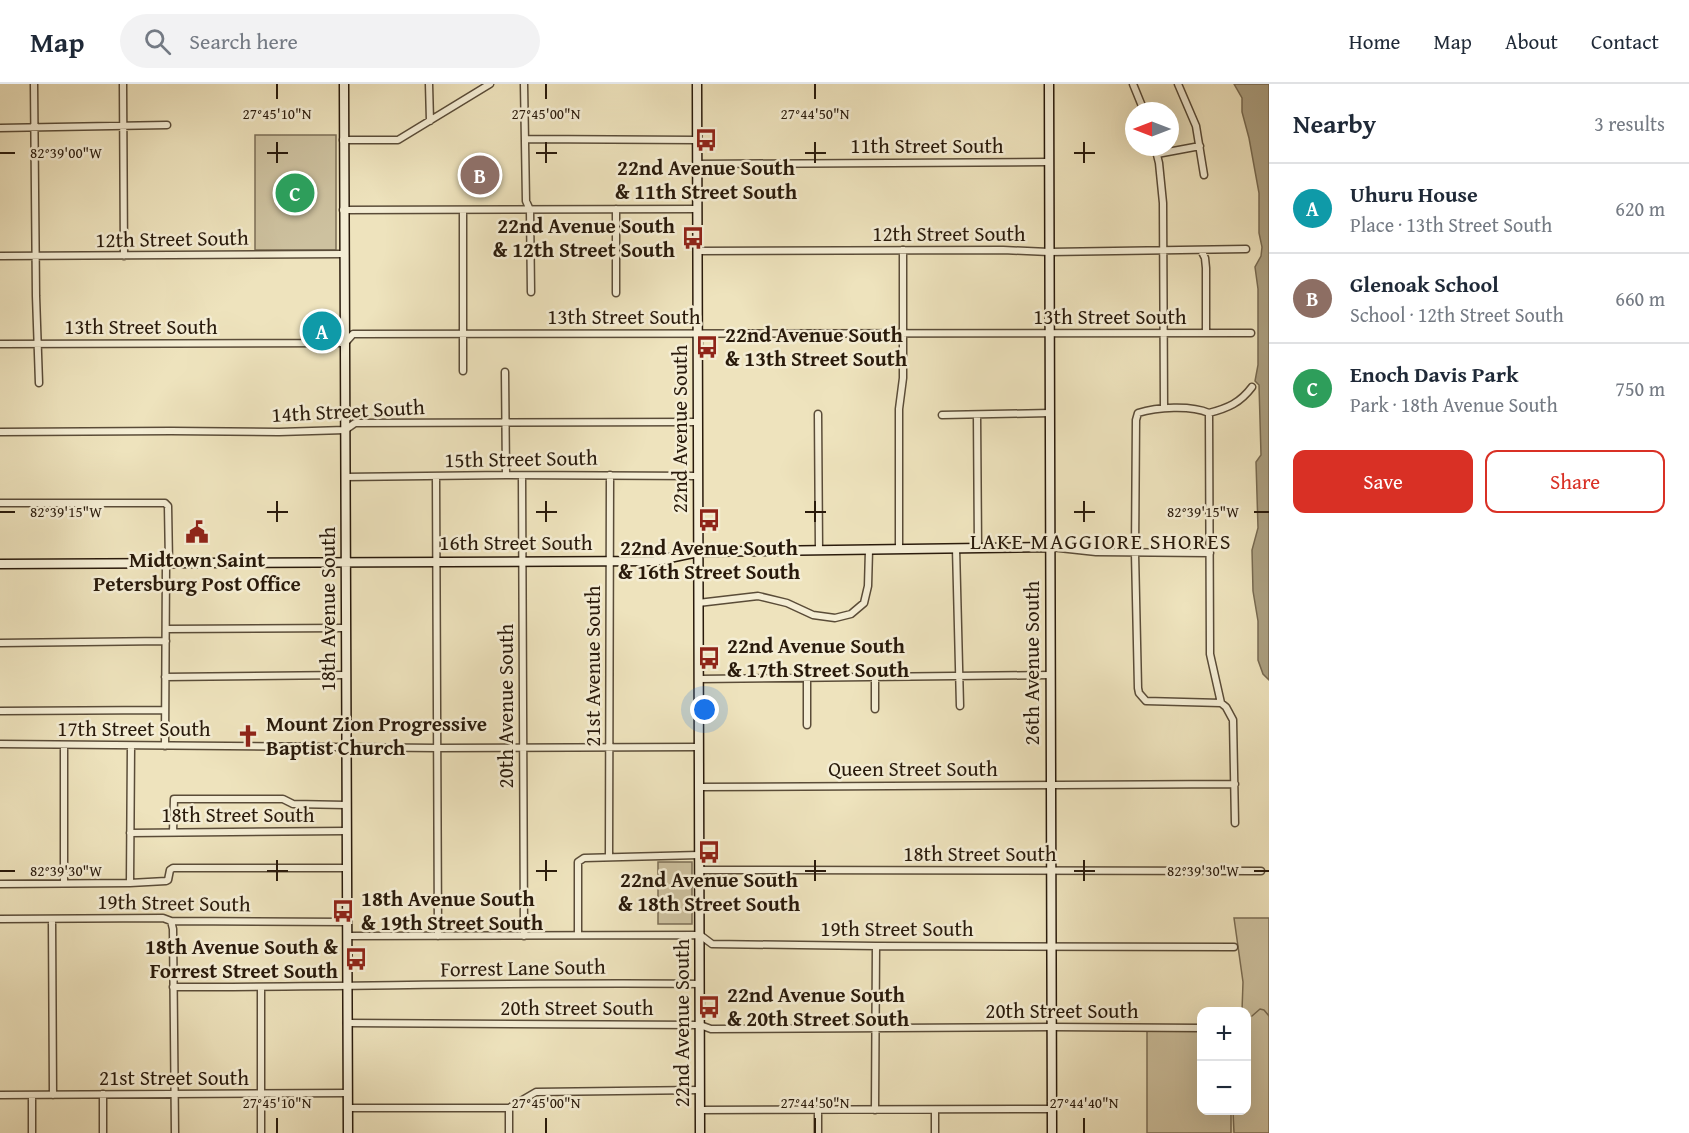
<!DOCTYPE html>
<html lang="en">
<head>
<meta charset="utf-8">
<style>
  :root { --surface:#fff; --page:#f2f2f3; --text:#1f2937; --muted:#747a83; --line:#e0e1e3; --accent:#d93025 }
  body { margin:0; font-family:"Gentium Book Plus",serif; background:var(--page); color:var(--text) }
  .controls { position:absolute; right:18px; bottom:18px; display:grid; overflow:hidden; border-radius:12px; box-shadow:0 6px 24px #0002 }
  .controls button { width:54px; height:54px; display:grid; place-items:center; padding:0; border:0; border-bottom:2px solid var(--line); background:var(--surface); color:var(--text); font:30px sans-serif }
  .compass { position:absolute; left:1125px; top:18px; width:54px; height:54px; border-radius:50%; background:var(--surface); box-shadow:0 6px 24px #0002; rotate:270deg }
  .you { position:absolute; left:705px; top:626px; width:21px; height:21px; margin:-15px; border:4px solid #fff; border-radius:50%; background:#1a73e8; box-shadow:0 0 0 9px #1a73e833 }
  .badge { display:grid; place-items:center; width:39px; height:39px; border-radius:50%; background:var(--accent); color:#fff; font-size:20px; font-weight:700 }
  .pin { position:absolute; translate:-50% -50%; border:3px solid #fff; box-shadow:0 2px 6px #0006 }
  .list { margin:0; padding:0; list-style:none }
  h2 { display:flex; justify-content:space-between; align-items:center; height:78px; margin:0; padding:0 24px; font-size:26px }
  h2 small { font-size:20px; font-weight:400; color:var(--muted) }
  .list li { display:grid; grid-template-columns:39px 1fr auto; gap:18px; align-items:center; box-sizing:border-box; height:90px; padding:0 24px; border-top:2px solid var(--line) }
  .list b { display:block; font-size:22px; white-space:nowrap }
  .list p { margin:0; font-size:20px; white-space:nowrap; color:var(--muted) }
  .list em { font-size:20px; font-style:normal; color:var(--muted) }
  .actions { display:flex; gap:12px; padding:18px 24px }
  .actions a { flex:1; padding:14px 0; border:2px solid var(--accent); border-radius:12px; text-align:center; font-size:21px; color:var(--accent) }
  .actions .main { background:var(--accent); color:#fff }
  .icon { flex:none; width:33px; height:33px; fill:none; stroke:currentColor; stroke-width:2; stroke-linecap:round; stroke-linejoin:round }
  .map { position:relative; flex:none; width:1269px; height:1049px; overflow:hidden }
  header { display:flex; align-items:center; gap:36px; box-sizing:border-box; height:84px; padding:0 30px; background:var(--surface); border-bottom:2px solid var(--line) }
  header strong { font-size:28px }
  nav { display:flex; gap:33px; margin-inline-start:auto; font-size:21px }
  .search { width:420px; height:54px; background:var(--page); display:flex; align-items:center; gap:15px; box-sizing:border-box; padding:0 21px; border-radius:33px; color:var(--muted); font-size:22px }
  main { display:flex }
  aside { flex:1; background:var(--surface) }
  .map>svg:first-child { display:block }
  .green { fill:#cdc19f; stroke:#7b6e55; stroke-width:1.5 }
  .water { fill:#ab9f80; stroke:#776a51; stroke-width:1.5 }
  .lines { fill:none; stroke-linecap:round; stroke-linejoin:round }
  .stream { stroke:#776a51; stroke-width:1.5 }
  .street-casing { stroke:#5a4c38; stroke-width:9 }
  .secondary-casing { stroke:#291a0b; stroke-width:11 }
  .street { stroke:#f4edd4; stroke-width:6 }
  .secondary { stroke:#f4edd4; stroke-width:8 }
  .ticks { fill:none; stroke:#291a0b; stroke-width:2 }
  .labels { text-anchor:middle; stroke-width:5; stroke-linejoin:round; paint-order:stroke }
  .street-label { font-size:21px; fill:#291a0b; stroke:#f4edd4 }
  .poi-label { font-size:21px; font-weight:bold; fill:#291a0b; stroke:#f4edd4; text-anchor:start }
  .neighbourhood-label { font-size:22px; letter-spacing:1.5px; fill:#291a0b; stroke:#f4edd4 }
  .ticks-label { font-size:15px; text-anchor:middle; fill:#291a0b; stroke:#f4edd4; stroke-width:5; stroke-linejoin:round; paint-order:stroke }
</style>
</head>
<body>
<header>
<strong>Map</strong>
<div class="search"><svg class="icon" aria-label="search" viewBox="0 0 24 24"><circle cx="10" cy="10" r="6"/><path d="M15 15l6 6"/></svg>Search here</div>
<nav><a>Home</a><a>Map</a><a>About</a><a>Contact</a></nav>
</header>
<main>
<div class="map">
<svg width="1269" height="1049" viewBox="0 0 1269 1049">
  <rect width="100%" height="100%" fill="#eee3bd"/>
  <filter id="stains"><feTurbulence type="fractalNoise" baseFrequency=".00333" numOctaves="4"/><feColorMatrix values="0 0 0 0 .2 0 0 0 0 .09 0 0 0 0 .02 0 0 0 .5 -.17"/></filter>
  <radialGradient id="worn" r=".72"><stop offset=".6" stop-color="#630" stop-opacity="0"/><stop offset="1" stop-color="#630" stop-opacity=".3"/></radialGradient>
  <path class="green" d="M255,51h81v115h-81z
    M658,778h34v62h-34z
    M1234,834h35v215h-35l-1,-22 13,-1v-98l-4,-1 1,-29z
    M1147,946l54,1 1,79 29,1v22h-84z"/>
  <path class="water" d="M1234,0h35v596l-6,-6 -5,-14v-39l-5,-30 -1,-41 6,-22 -2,-66 5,-7 -2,-70 -4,-4 3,-16v-76l-3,-22 6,-11 1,-9 -3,-14v-40l-10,-55 -7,-26v-14z"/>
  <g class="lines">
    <path class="stream" d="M1252,932l8,-7 4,1 5,6"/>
    <g class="street-casing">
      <path id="street" d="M34,0l2,212 3,87
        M123,0l1,172
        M429,0l1,37
        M524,0l2,117 4,9 1,82
        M1133,0l11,27
        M1178,0l18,42 8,49
        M0,44l167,-3
        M525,55l172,1
        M343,56h55l92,-56
        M1155,63l4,16 4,40 1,205
        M1157,70l43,-8
        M697,80l352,-2
        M616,125v84
        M343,126l354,-1
        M463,126v161
        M1201,166l4,8 1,10v65
        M697,167l306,-1 46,2 197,-3
        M0,172l344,-2
        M0,260l345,-1 8,-9 898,-1
        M505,288l1,103
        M1209,329c-18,-8 -52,-6 -71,0l-2,7 -1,133 3,135 1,5 7,8 75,2
        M818,330l1,136
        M942,331l108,-2
        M977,331l1,133
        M0,348l171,-1 108,1 66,-2 10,-7 343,-1
        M522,392l2,460
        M345,393l161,-2 192,1
        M436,393l2,459
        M0,419h165l3,3 1,57
        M1050,463l46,5 114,1
        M956,464l4,158
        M899,465v-140l4,-31v-128
        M698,519l60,-7 29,7 26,12 22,3 16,-4 13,-11 4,-17 1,-36
        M166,545l179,-1
        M0,559l166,-2
        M165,593l181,-2
        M875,593v32
        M699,595l351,-4
        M0,627l165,-1
        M807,641v-48
        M0,660l437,4 262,-1
        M64,661v138
        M165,662l1,-183
        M699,703l536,-3
        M1235,739l-2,-103 -7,-13 -5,-4 -11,-49 -1,-241c19,-5 31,-10 43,-26
        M173,748l1,-33h109l10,5 53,1
        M130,749l216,-2
        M609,773l1,-382
        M699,786l562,1
        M130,799l1,-137
        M0,800l130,-1 36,-2 2,-1 2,-10 3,-2h174
        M0,835l163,-1 8,3 176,1
        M52,836l1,175
        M171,837l2,8 2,204
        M578,851v-73l6,-4 115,-3
        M347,852l353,-1 12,9 164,2 358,1
        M173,903c176,0 351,-5 527,-3
        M261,903v146
        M347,939l353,2 11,4 341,-2 150,1
        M103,1010v39
        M0,1011l348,-2
        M32,1011v38
        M348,1024h161l27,-16 164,-2
        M700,1026l352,-1
        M818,1026v23
        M875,1026l1,-164
        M509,1049v-25
        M935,1049v-23"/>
    </g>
    <g class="secondary-casing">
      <path id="secondary" d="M344,0l4,1049
        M697,0l3,1049
        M1049,0l3,1049
        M0,480l655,-3 43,-9 352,-5"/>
    </g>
    <use href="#street" class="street"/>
    <use href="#secondary" class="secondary"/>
  </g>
  <path class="ticks" d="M277,0v15M546,0v15M815,0v15M277,58v21M546,58v21M815,58v21M1084,58v21M0,69h15M267,69h21M536,69h21M805,69h21M1074,69h21M277,417v21M546,417v21M815,417v21M1084,417v21M0,428h15M267,428h21M536,428h21M805,428h21M1074,428h21M1254,428h15M277,776v21M546,776v21M815,776v21M1084,776v21M0,787h15M267,787h21M536,787h21M805,787h21M1074,787h21M1254,787h15M277,1034v15M546,1034v15M815,1034v15M1084,1034v15"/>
  <defs>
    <g id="bus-bare" transform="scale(1.8)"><path d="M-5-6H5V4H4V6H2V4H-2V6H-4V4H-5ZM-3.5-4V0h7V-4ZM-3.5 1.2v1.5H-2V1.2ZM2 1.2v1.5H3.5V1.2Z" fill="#8f2418" stroke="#f4edd4" stroke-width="2.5" paint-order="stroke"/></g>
    <g id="civic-bare" transform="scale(1.8)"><path d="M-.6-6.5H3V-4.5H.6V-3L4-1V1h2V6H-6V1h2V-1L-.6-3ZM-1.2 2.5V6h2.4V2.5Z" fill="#8f2418" stroke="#f4edd4" stroke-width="2.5" paint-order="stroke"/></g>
    <g id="church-bare" transform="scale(1.8)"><path d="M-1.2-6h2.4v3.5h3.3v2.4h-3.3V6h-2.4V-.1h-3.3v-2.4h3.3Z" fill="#8f2418" stroke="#f4edd4" stroke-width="2.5" paint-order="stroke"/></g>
  </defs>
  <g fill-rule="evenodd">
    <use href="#bus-bare" x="706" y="56"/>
    <use href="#bus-bare" x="693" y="154"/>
    <use href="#bus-bare" x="707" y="263"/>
    <use href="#bus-bare" x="709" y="436"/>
    <use href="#civic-bare" x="197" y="448"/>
    <use href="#bus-bare" x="709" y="574"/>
    <use href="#church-bare" x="248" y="652"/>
    <use href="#bus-bare" x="709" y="768"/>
    <use href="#bus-bare" x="343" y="827"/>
    <use href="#bus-bare" x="356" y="875"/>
    <use href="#bus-bare" x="709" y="923"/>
  </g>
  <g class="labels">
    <g class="street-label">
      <text x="927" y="69">11th Street South</text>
      <text x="949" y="157">12th Street South</text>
      <text transform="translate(172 155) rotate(-1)" y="7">12th Street South</text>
      <text x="624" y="240">13th Street South</text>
      <text x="1110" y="240">13th Street South</text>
      <text x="141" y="250">13th Street South</text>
      <text transform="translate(348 327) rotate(-3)" y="7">14th Street South</text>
      <text transform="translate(680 345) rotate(-90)" y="7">22nd Avenue South</text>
      <text transform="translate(521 375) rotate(-1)" y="7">15th Street South</text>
      <text x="516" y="466">16th Street South</text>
      <text transform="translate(328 525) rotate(-90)" y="7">18th Avenue South</text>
      <text transform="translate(1032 579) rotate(-90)" y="7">26th Avenue South</text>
      <text transform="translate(593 582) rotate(-90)" y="7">21st Avenue South</text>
      <text transform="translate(506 622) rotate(-90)" y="7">20th Avenue South</text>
      <text x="134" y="652">17th Street South</text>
      <text x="913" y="692">Queen Street South</text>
      <text x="238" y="738">18th Street South</text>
      <text x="980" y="777">18th Street South</text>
      <text transform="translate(174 819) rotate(1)" y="7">19th Street South</text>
      <text x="897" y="852">19th Street South</text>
      <text transform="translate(523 884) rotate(-1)" y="7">Forrest Lane South</text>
      <text x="577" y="931">20th Street South</text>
      <text x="1062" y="934">20th Street South</text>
      <text transform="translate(682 939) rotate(-90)" y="7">22nd Avenue South</text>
      <text x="174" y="1001">21st Street South</text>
    </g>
    <g class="poi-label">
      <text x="706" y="91" text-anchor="middle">22nd Avenue South<tspan x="706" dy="24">&amp; 11th Street South</tspan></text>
      <text x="675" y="149" text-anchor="end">22nd Avenue South<tspan x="675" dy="24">&amp; 12th Street South</tspan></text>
      <text x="725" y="258">22nd Avenue South<tspan x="725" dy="24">&amp; 13th Street South</tspan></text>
      <text x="709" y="471" text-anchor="middle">22nd Avenue South<tspan x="709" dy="24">&amp; 16th Street South</tspan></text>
      <text x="197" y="483" text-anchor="middle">Midtown Saint<tspan x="197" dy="24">Petersburg Post Office</tspan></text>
      <text x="727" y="569">22nd Avenue South<tspan x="727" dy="24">&amp; 17th Street South</tspan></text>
      <text x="266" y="647">Mount Zion Progressive<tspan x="266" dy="24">Baptist Church</tspan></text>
      <text x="709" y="803" text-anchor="middle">22nd Avenue South<tspan x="709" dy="24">&amp; 18th Street South</tspan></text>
      <text x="361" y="822">18th Avenue South<tspan x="361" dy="24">&amp; 19th Street South</tspan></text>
      <text x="338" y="870" text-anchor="end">18th Avenue South &amp;<tspan x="338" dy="24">Forrest Street South</tspan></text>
      <text x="727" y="918">22nd Avenue South<tspan x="727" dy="24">&amp; 20th Street South</tspan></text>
    </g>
    <g class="neighbourhood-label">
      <text x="1101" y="465">LAKE MAGGIORE SHORES</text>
    </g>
  </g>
  <g class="ticks-label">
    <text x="277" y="35">27°45'10"N</text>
    <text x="546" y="35">27°45'00"N</text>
    <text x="815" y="35">27°44'50"N</text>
    <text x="66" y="74">82°39'00"W</text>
    <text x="1203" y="433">82°39'15"W</text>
    <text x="66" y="433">82°39'15"W</text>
    <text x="1203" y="792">82°39'30"W</text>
    <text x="66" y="792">82°39'30"W</text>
    <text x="277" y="1024">27°45'10"N</text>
    <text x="546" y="1024">27°45'00"N</text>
    <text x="815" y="1024">27°44'50"N</text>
    <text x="1084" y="1024">27°44'40"N</text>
  </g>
  <rect width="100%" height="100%" filter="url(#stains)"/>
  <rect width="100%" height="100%" fill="url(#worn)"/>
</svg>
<div class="controls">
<button>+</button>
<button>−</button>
</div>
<svg class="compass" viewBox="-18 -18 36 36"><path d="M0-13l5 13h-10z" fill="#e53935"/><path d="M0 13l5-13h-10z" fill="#747a83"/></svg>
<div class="you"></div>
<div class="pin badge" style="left:322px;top:247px;background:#0f9aa8">A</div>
<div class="pin badge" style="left:480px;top:91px;background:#8d6e63">B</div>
<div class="pin badge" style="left:295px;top:109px;background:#2e9e5b">C</div>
</div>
<aside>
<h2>Nearby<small>3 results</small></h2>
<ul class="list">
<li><span class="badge" style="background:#0f9aa8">A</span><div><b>Uhuru House</b><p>Place · 13th Street South</p></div><em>620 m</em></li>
<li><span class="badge" style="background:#8d6e63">B</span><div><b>Glenoak School</b><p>School · 12th Street South</p></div><em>660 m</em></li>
<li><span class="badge" style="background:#2e9e5b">C</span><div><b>Enoch Davis Park</b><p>Park · 18th Avenue South</p></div><em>750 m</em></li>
</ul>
<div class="actions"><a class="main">Save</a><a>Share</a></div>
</aside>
</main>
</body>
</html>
